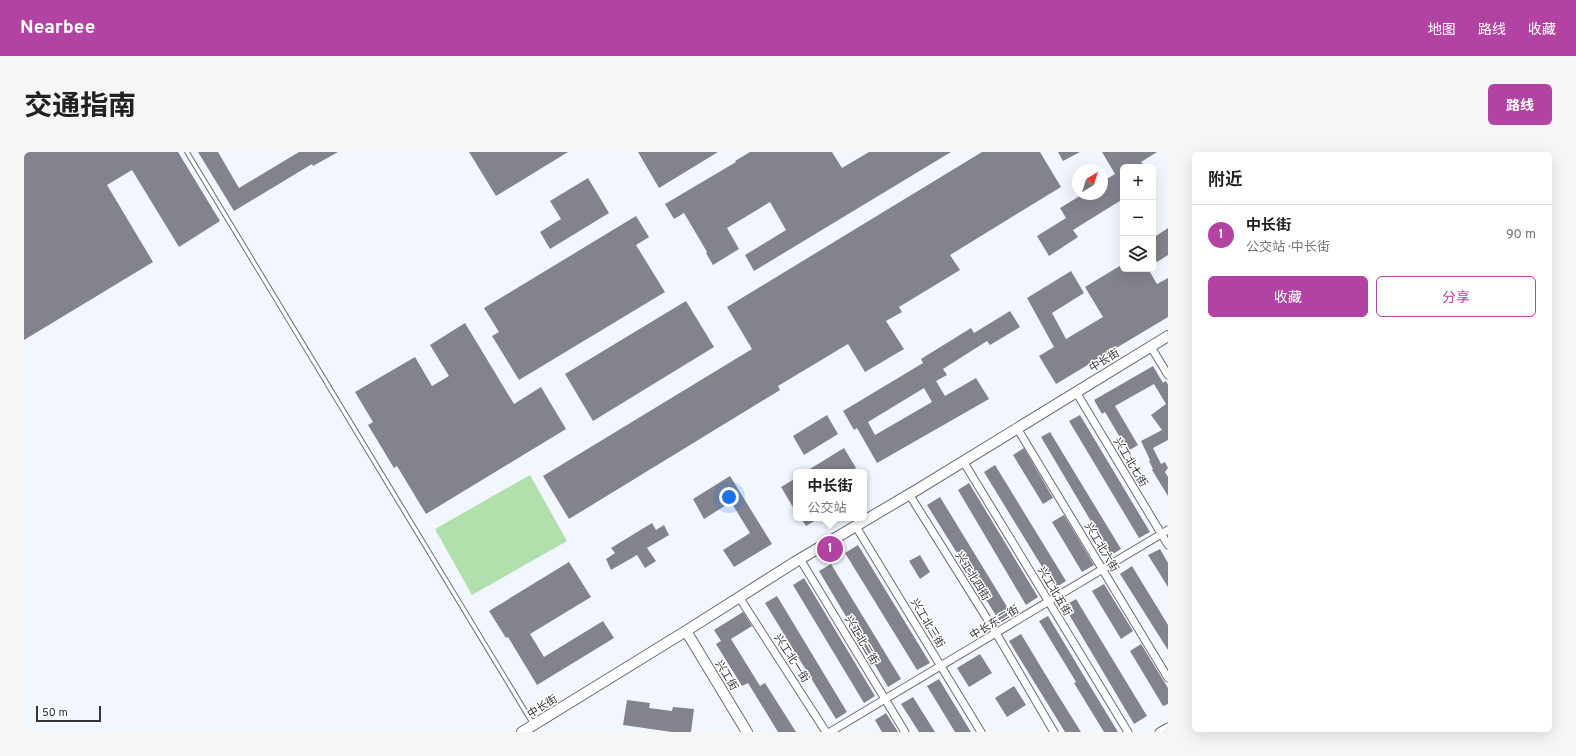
<!DOCTYPE html>
<html lang="zh">
<head>
<meta charset="utf-8">
<style>
  :root { --surface:#fff; --page:#f6f6f6; --text:#222; --muted:#767676; --line:#e0e0e0; --accent:#b243a2 }
  body { margin:0; font-family:Overpass,"Noto Sans SC",sans-serif; background:var(--page); color:var(--text) }
  .controls { position:absolute; right:12px; top:12px; display:grid; overflow:hidden; border-radius:6px; box-shadow:0 4px 16px #0002 }
  .controls button { width:36px; height:36px; display:grid; place-items:center; padding:0; border:0; border-bottom:1px solid var(--line); background:var(--surface); color:var(--text); font:20px sans-serif }
  .compass { position:absolute; left:1048px; top:12px; width:36px; height:36px; border-radius:50%; background:var(--surface); box-shadow:0 4px 16px #0002; rotate:38deg }
  .scale { position:absolute; left:12px; bottom:10px; width:65px; box-sizing:border-box; padding-left:4px; border:2px solid #333438; border-top:0; font-size:11px; line-height:14px; white-space:nowrap; color:#333438; -webkit-text-stroke:3px #fff; paint-order:stroke }
  .you { position:absolute; left:705px; top:345px; width:14px; height:14px; margin:-10px; border:3px solid #fff; border-radius:50%; background:#1a73e8; box-shadow:0 0 0 6px #1a73e833 }
  .badge { display:grid; place-items:center; width:26px; height:26px; border-radius:50%; background:var(--accent); color:#fff; font-size:13px; font-weight:700 }
  .pin { position:absolute; translate:-50% -50%; border:2px solid #fff; box-shadow:0 1px 4px #0006 }
  .popup { position:absolute; left:769px; top:317px; width:74px; height:52px; box-sizing:border-box; display:grid; place-content:center; border-radius:6px; background:var(--surface); filter:drop-shadow(0 1px 3px #0005); font-size:13px; white-space:nowrap; color:var(--muted) }
  .popup b { font-size:15px; color:var(--text) }
  .popup::after { content:''; position:absolute; left:50%; top:100%; margin-left:-8px; border:8px solid transparent; border-top-color:var(--surface) }
  .list { margin:0; padding:0; list-style:none }
  h2 { display:flex; justify-content:space-between; align-items:center; height:52px; margin:0; padding:0 16px; font-size:17px }
  h2 small { font-size:13px; font-weight:400; color:var(--muted) }
  .list li { display:grid; grid-template-columns:26px 1fr auto; gap:12px; align-items:center; box-sizing:border-box; height:60px; padding:0 16px; border-top:1px solid var(--line) }
  .list b { display:block; font-size:15px; white-space:nowrap }
  .list p { margin:0; font-size:13px; white-space:nowrap; color:var(--muted) }
  .list em { font-size:13px; font-style:normal; color:var(--muted) }
  .actions { display:flex; gap:8px; padding:12px 16px }
  .actions a { flex:1; padding:9px 0; border:1px solid var(--accent); border-radius:6px; text-align:center; font-size:14px; color:var(--accent) }
  .actions .main { background:var(--accent); color:#fff }
  .icon { flex:none; width:22px; height:22px; fill:none; stroke:currentColor; stroke-width:2; stroke-linecap:round; stroke-linejoin:round }
  .map { position:relative; flex:none; width:1144px; height:580px; overflow:hidden; border-radius:6px }
  header { display:flex; align-items:center; gap:24px; box-sizing:border-box; height:56px; padding:0 20px; background:var(--accent); color:#fff }
  header strong { font-size:19px }
  nav { display:flex; gap:22px; margin-inline-start:auto; font-size:14px }
  .intro { display:flex; align-items:center; justify-content:space-between; box-sizing:border-box; height:96px; padding:0 24px }
  h1 { margin:0; font-size:28px }
  .button { padding:10px 18px; border-radius:6px; background:var(--accent); color:#fff; font-size:14px; font-weight:700 }
  main { display:flex; gap:24px; padding:0 24px }
  aside { flex:1; background:var(--surface); border-radius:6px; box-shadow:0 4px 16px #0002 }
  .map>svg:first-child { display:block }
  .green { fill:#b2e0ad }
  .building { fill:#82838d; fill-rule:evenodd }
  .lines { fill:none; stroke-linecap:round; stroke-linejoin:round }
  .lane-casing { stroke:#696d76; stroke-width:5.5 }
  .street-casing { stroke:#696d76; stroke-width:9 }
  .secondary-casing { stroke:#696d76; stroke-width:12 }
  .lane { stroke:#fff; stroke-width:3.5 }
  .street { stroke:#fff; stroke-width:7 }
  .secondary { stroke:#fff; stroke-width:10 }
  .labels { text-anchor:middle; stroke-width:3; stroke-linejoin:round; paint-order:stroke }
  .street-label { font-size:11px; fill:#333438; stroke:#fff }
</style>
</head>
<body>
<header>
<strong>Nearbee</strong>
<nav><a>地图</a><a>路线</a><a>收藏</a></nav>
</header>
<div class="intro"><h1>交通指南</h1><a class="button">路线</a></div>
<main>
<div class="map">
<svg width="1144" height="580" viewBox="0 0 1144 580">
  <rect width="100%" height="100%" fill="#f2f6fe"/>
  <path class="green" d="M506,323l37,66 -95,54 -37,-66z"/>
  <path class="building" d="M0,0h154l42,69 -41,26 -47,-77 -25,15 46,77 -129,78z
    M174,0h20l21,36 60,-36h39l-25,14 -1,-2 -78,47z
    M445,0h99l-72,44z
    M614,0h80l-59,36z
    M726,0h82l10,16 27,-16h82l-197,119 -9,-16 41,-25 -16,-28 -43,26 12,21 -26,16 -7,-12 1,-1 -23,-39 -10,6 -9,-15 71,-42 -1,-1z
    M958,0h58l21,35 -111,68 10,15 -61,37 3,5 -16,9 18,28 -39,23 -17,-28 -70,42 2,4 -211,129 -26,-43 209,-127 -25,-42z
    M1034,0h22l-17,9z
    M1078,0h55l-16,10 4,5h-22v32l-50,31 5,7 -29,19 -12,-20 29,-18 -6,-10 23,-14h19v-12l13,-8z
    M564,26l21,35 -59,36 -10,-17 21,-13 -11,-18z
    M612,64l13,21 -13,8 29,47 -146,88 -27,-44 7,-4 -15,-24z
    M1144,76v27l-11,7 -4,-7v-17z
    M1099,112v5h25l9,15 11,-6v39l-112,67 -17,-28 15,-9 -27,-49 44,-27 13,22 -32,20 14,26 37,-22 -18,-30z
    M662,149l28,46 -121,74 -28,-47z
    M986,159l10,16 -30,18 -3,-4 -44,28 4,6 -11,6 9,15 31,-18 13,21 -112,64 -20,-35 -3,2 -11,-19 80,-48 -2,-4 50,-31 3,5zM900,236l8,14 -57,33 -7,-13z
    M441,171l49,81 27,-17 25,42 -140,85 -29,-48 -3,2 -26,-43 5,-3 -18,-30 60,-35 17,29 17,-10 -19,-31z
    M1129,214l10,17 3,-2 2,4v55l-15,8 8,16 4,-2 3,6 -3,4 3,5v19l-16,-26 1,-1 -4,-8 1,-1 -9,-19 21,-11 -11,-15 15,-11 -12,-20 -39,22 23,39 -10,6 -23,-39 -3,2 -8,-14z
    M803,263l11,19 -34,21 -11,-19z
    M1056,263l70,117 -11,6 -70,-117z
    M1026,280l71,117 -10,6 -70,-118z
    M820,296l12,20 -7,4h-44z
    M1000,296l29,50 -10,6 -30,-49z
    M971,313l71,116 -11,7 -71,-116z
    M706,324l42,68 -38,23 -11,-17 27,-17 -19,-31 -27,17 -11,-20z
    M772,326v34l-15,-25z
    M945,331l69,114 -12,8 -68,-115z
    M916,345l72,118 -12,7 -73,-117z
    M1040,363l30,50 -12,7 -30,-50z
    M777,366h18l-13,8z
    M628,371l4,7 8,-5 5,10 -22,13 9,13 -11,7 -8,-13 -26,15 -5,-11 9,-6 -4,-5z
    M834,393l72,118 -13,7 -72,-117z
    M1136,397l8,14v24l-20,-32z
    M896,403l10,17 -10,7 -11,-18z
    M545,410l22,35 -61,37 14,23 59,-36 11,17 -77,47 -29,-48 -2,1 -17,-27z
    M807,412l70,115 -13,8 -69,-116z
    M1108,414l36,59v25l-48,-76z
    M780,426l71,118 -11,7 -71,-118z
    M1080,432l29,47 -12,8 -29,-48z
    M753,444l70,116 -11,7 -71,-116z
    M1052,447l71,117 -13,8 -70,-118z
    M719,460l9,14 -21,13 29,47 5,-3 31,49h-18l-30,-49 -6,3 -26,-42 5,-3 -7,-11z
    M1024,464l33,55 37,61h-14l-30,-49 2,-1 -37,-61z
    M997,482l35,58 25,40h-16l-56,-91z
    M1117,492l27,44v16l-5,2 -33,-55z
    M956,502l12,19 -23,14 -12,-19z
    M915,527l32,53h-16l-28,-46z
    M990,534l12,19 -19,12 -12,-19z
    M889,545l22,35h-16l-18,-28z
    M603,548l23,3 -1,5 23,3 1,-4 21,2 -3,23h-19l-49,-7z
    M862,561l12,19h-16l-7,-12z"/>
  <g class="lines">
    <g class="lane-casing">
      <path id="lane" d="M163,0l346,572"/>
    </g>
    <g class="street-casing">
      <path id="street" d="M1127,195l17,28
        M1052,240l92,153
        M993,276l151,250
        M939,309l165,271
        M885,342l87,139 58,99
        M831,373l126,207
        M776,407l105,173
        M715,445l87,135
        M806,580l338,-202
        M1135,580l9,-5"/>
    </g>
    <g class="secondary-casing">
      <path id="secondary" d="M662,479l61,101
        M498,580l164,-101 109,-69 125,-74 248,-152"/>
    </g>
    <use href="#lane" class="lane"/>
    <use href="#street" class="street"/>
    <use href="#secondary" class="secondary"/>
  </g>
  <g class="labels">
    <g class="street-label">
      <text transform="translate(1080 208) rotate(-31)" y="4">中长街</text>
      <text transform="translate(1107 310) rotate(59)" y="4">兴工北七街</text>
      <text transform="translate(1078 395) rotate(59)" y="4">兴工北六街</text>
      <text transform="translate(949 424) rotate(58)" y="4">兴工北四街</text>
      <text transform="translate(1031 439) rotate(59)" y="4">兴工北五街</text>
      <text transform="translate(970 470) rotate(-31)" y="4">中长东二街</text>
      <text transform="translate(904 471) rotate(59)" y="4">兴工北三街</text>
      <text transform="translate(838 488) rotate(59)" y="4">兴工北二街</text>
      <text transform="translate(768 506) rotate(57)" y="4">兴工北一街</text>
      <text transform="translate(703 523) rotate(59)" y="4">兴工街</text>
      <text transform="translate(518 554) rotate(-32)" y="4">中长街</text>
    </g>
  </g>
</svg>
<div class="controls">
<button>+</button>
<button>−</button>
<button><svg class="icon" aria-label="layers" viewBox="0 0 24 24"><path d="M12 4l9 5-9 5-9-5zM3 14l9 5 9-5"/></svg></button>
</div>
<svg class="compass" viewBox="-18 -18 36 36"><path d="M0-13l5 13h-10z" fill="#e53935"/><path d="M0 13l5-13h-10z" fill="#767676"/></svg>
<div class="scale">50 m</div>
<div class="you"></div>
<div class="pin badge" style="left:806px;top:397px">1</div>
<div class="popup"><b>中长街</b>公交站</div>
</div>
<aside>
<h2>附近<small></small></h2>
<ul class="list">
<li><span class="badge">1</span><div><b>中长街</b><p>公交站 · 中长街</p></div><em>90 m</em></li>
</ul>
<div class="actions"><a class="main">收藏</a><a>分享</a></div>
</aside>
</main>
</body>
</html>
